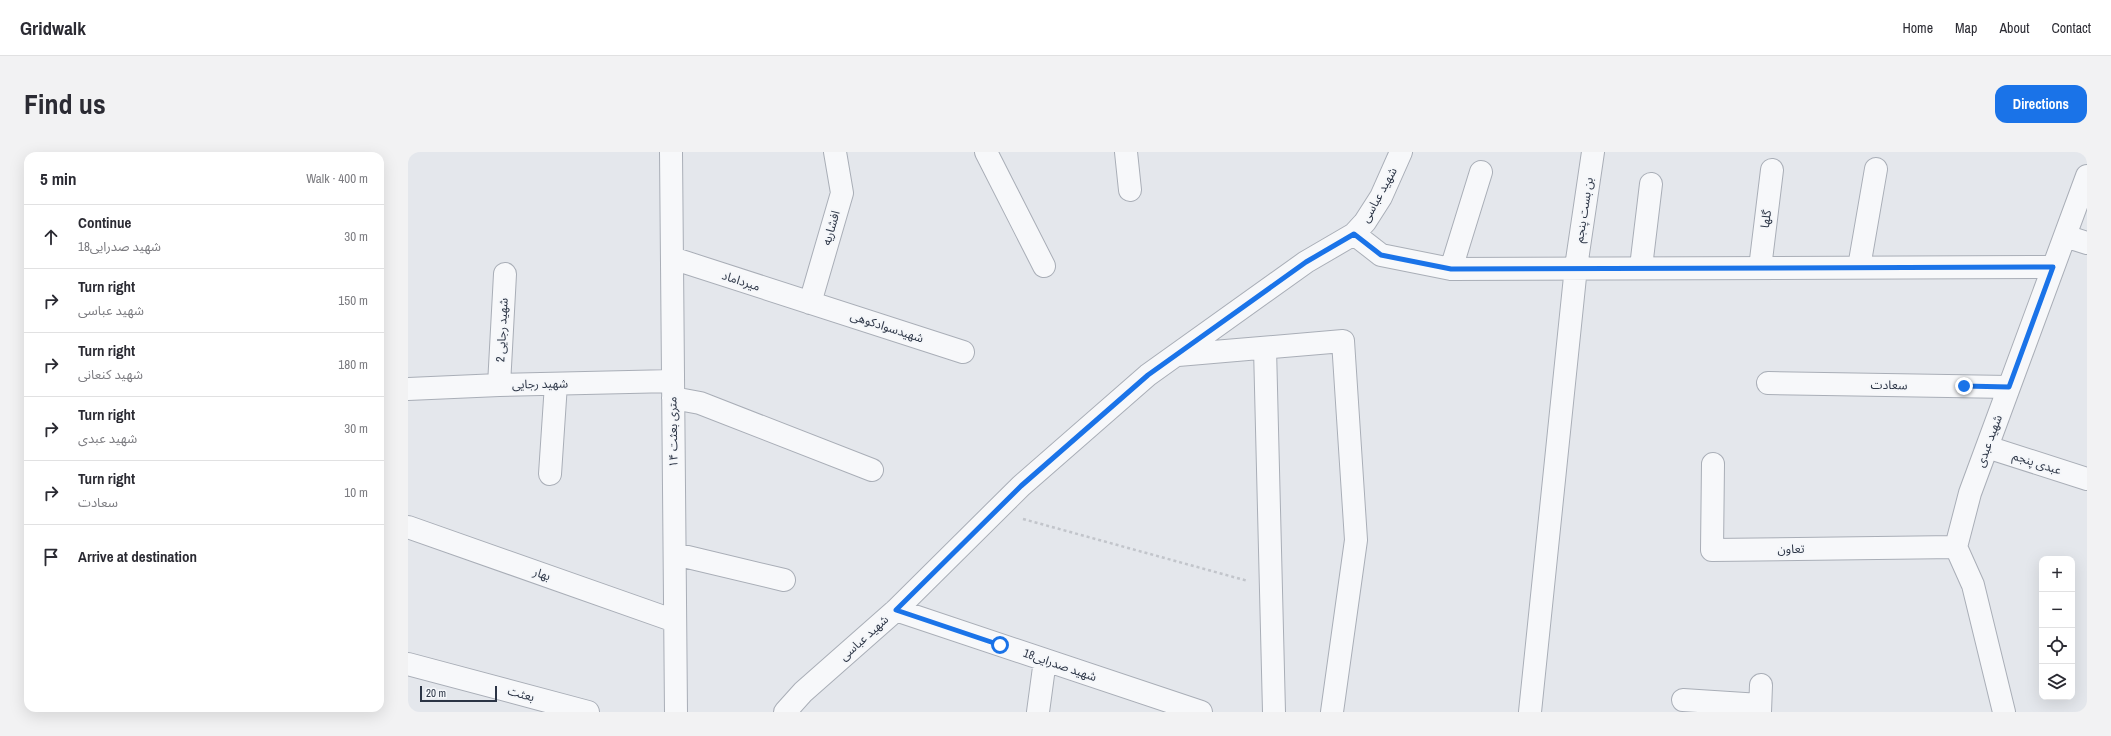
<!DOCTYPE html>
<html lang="en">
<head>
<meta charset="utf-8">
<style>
  :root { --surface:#fff; --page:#f2f2f3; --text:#2b2b33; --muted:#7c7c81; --line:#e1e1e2; --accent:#1a73e8 }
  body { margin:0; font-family:"Archivo Narrow","Noto Sans Arabic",sans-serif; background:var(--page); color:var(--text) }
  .controls { position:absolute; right:12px; bottom:12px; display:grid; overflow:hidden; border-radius:8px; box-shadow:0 4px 16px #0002 }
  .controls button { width:36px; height:36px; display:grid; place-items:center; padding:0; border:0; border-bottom:1px solid var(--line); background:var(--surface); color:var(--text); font:20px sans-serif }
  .scale { position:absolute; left:12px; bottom:10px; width:77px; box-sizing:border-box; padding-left:4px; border:2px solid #2b3445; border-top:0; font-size:11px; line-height:14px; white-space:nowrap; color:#2b3445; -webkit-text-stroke:3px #f4f6f9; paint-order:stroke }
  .stop { position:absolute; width:12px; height:12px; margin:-9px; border:3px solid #1a73e8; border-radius:50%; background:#fff }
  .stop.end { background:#1a73e8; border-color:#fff; box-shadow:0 1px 4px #0008 }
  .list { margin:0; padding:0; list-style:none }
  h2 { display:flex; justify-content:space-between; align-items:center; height:52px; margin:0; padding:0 16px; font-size:17px }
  h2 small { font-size:13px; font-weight:400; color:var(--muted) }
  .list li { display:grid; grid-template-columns:26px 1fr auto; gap:12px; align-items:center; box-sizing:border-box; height:64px; padding:0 16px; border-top:1px solid var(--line) }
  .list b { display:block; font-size:15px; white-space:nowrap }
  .list p { margin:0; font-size:13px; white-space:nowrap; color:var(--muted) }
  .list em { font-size:13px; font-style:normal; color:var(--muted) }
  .icon { flex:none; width:22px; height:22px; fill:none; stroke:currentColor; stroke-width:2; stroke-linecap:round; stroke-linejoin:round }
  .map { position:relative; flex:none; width:1679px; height:560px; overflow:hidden; border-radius:12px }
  header { display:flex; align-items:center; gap:24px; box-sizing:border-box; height:56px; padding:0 20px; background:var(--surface); border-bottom:1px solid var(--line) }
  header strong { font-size:19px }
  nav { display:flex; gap:22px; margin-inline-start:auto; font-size:14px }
  .intro { display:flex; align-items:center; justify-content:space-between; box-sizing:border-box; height:96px; padding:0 24px }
  h1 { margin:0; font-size:28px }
  .button { padding:10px 18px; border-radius:12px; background:var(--accent); color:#fff; font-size:14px; font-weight:700 }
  main { display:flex; gap:24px; padding:0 24px }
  aside { flex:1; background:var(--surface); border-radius:12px; box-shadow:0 4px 16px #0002 }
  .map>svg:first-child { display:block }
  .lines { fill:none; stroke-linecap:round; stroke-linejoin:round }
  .minor-casing { stroke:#a9aeb7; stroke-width:24 }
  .path { stroke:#c2c5cb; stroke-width:2.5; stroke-dasharray:3 3; stroke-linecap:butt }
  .minor { stroke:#f7f8fa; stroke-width:22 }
  .route { stroke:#1a73e8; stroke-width:5 }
  .labels { text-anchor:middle; stroke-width:3.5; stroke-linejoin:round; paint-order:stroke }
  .street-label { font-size:12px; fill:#2b3445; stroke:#f4f6f9 }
</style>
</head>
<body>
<header>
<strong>Gridwalk</strong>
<nav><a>Home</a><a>Map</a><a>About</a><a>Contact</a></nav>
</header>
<div class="intro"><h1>Find us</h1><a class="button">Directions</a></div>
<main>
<aside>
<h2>5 min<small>Walk · 400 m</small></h2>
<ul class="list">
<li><svg class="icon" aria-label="ahead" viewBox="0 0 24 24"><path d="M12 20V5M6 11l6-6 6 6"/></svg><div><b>Continue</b><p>شهید صدرایی18</p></div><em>30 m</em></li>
<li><svg class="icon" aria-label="right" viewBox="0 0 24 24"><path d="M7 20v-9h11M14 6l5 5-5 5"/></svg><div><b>Turn right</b><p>شهید عباسی</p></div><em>150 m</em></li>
<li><svg class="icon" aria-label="right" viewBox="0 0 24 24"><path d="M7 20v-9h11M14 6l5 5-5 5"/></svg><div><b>Turn right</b><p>شهید کنعانی</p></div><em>180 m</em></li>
<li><svg class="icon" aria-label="right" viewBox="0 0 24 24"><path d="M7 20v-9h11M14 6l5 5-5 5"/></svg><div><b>Turn right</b><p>شهید عبدی</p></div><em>30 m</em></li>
<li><svg class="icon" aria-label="right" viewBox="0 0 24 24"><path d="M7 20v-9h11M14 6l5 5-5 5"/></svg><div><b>Turn right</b><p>سعادت</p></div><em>10 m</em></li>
<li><svg class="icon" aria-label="arrive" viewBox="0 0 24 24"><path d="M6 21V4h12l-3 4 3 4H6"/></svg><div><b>Arrive at destination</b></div></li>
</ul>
</aside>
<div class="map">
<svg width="1679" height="560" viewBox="0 0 1679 560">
  <rect width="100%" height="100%" fill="#e4e7ec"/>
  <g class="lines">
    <g class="minor-casing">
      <path id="minor" d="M263,0l5,560
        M578,0l58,114
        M718,0l4,38
        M946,82l27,21 70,14 602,-2
        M1657,84l22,7
        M264,106l291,94
        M1233,115l10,-83
        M1451,115l17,-98
        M1352,116l12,-98
        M1043,117l30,-97
        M402,151l32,-110 -7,-41
        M857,196l9,364
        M770,203l165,-14 13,199 -24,172
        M1360,231l241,4
        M91,233l6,-111
        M0,237l91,-4 174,-4
        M265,246l27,5 172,67
        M1579,295l100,32
        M1305,312l-1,86 244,-3
        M142,322l6,-90
        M0,375l267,94
        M267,402l109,26
        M488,458l305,102
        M0,512l180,48
        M1275,548l77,5
        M377,560l18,-20 93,-82 125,-124 127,-111 158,-113 48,-28 11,-12 16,-25 20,-45
        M630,560l7,-52
        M1122,560l46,-445 17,-115
        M1352,560l1,-27
        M1596,560l-31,-127 -17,-38 14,-54 117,-317"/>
    </g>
    <path class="path" d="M615,367l225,62"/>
    <use href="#minor" class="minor"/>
  </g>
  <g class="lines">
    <path class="route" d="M592,493l-104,-35 125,-124 127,-111 158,-113 48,-28 27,21 70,14 602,-2 -44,120 -45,-1"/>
  </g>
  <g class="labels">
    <g class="street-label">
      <text transform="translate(971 43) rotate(-61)" y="4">شهید عباسی</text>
      <text transform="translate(1176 58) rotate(-81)" y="4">بن بست پنجم</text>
      <text transform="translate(1358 67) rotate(-83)" y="4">گلها</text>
      <text transform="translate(423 76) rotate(-74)" y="4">افشاریه</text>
      <text transform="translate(333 129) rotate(18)" y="4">میرداماد</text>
      <text transform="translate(479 175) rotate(18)" y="4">شهیدسوادکوهی</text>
      <text transform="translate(94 178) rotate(-87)" y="4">شهید رجایی 2</text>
      <text transform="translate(132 232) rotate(-1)" y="4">شهید رجایی</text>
      <text transform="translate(1481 233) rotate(1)" y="4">سعادت</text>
      <text transform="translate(265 280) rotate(-91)" y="4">۱۴ متری بعثت</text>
      <text transform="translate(1581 289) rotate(-70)" y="4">شهید عبدی</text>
      <text transform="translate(1629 311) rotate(18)" y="4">عبدی پنجم</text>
      <text transform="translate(1383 397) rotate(-1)" y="4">تعاون</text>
      <text transform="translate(134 422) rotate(19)" y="4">بهار</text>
      <text transform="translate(456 486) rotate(-42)" y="4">شهید عباسی</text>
      <text transform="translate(652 513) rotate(19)" y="4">شهید صدرایی18</text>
      <text transform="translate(113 542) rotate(15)" y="4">بعثت</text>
    </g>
  </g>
</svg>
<div class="controls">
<button>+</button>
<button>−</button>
<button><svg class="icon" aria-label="locate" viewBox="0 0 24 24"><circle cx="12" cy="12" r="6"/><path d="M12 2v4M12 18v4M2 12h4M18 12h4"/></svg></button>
<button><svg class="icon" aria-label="layers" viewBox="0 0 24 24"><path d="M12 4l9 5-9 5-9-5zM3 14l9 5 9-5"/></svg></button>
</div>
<div class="scale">20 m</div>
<div class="stop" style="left:592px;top:493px"></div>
<div class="stop end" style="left:1556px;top:234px"></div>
</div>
</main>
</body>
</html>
